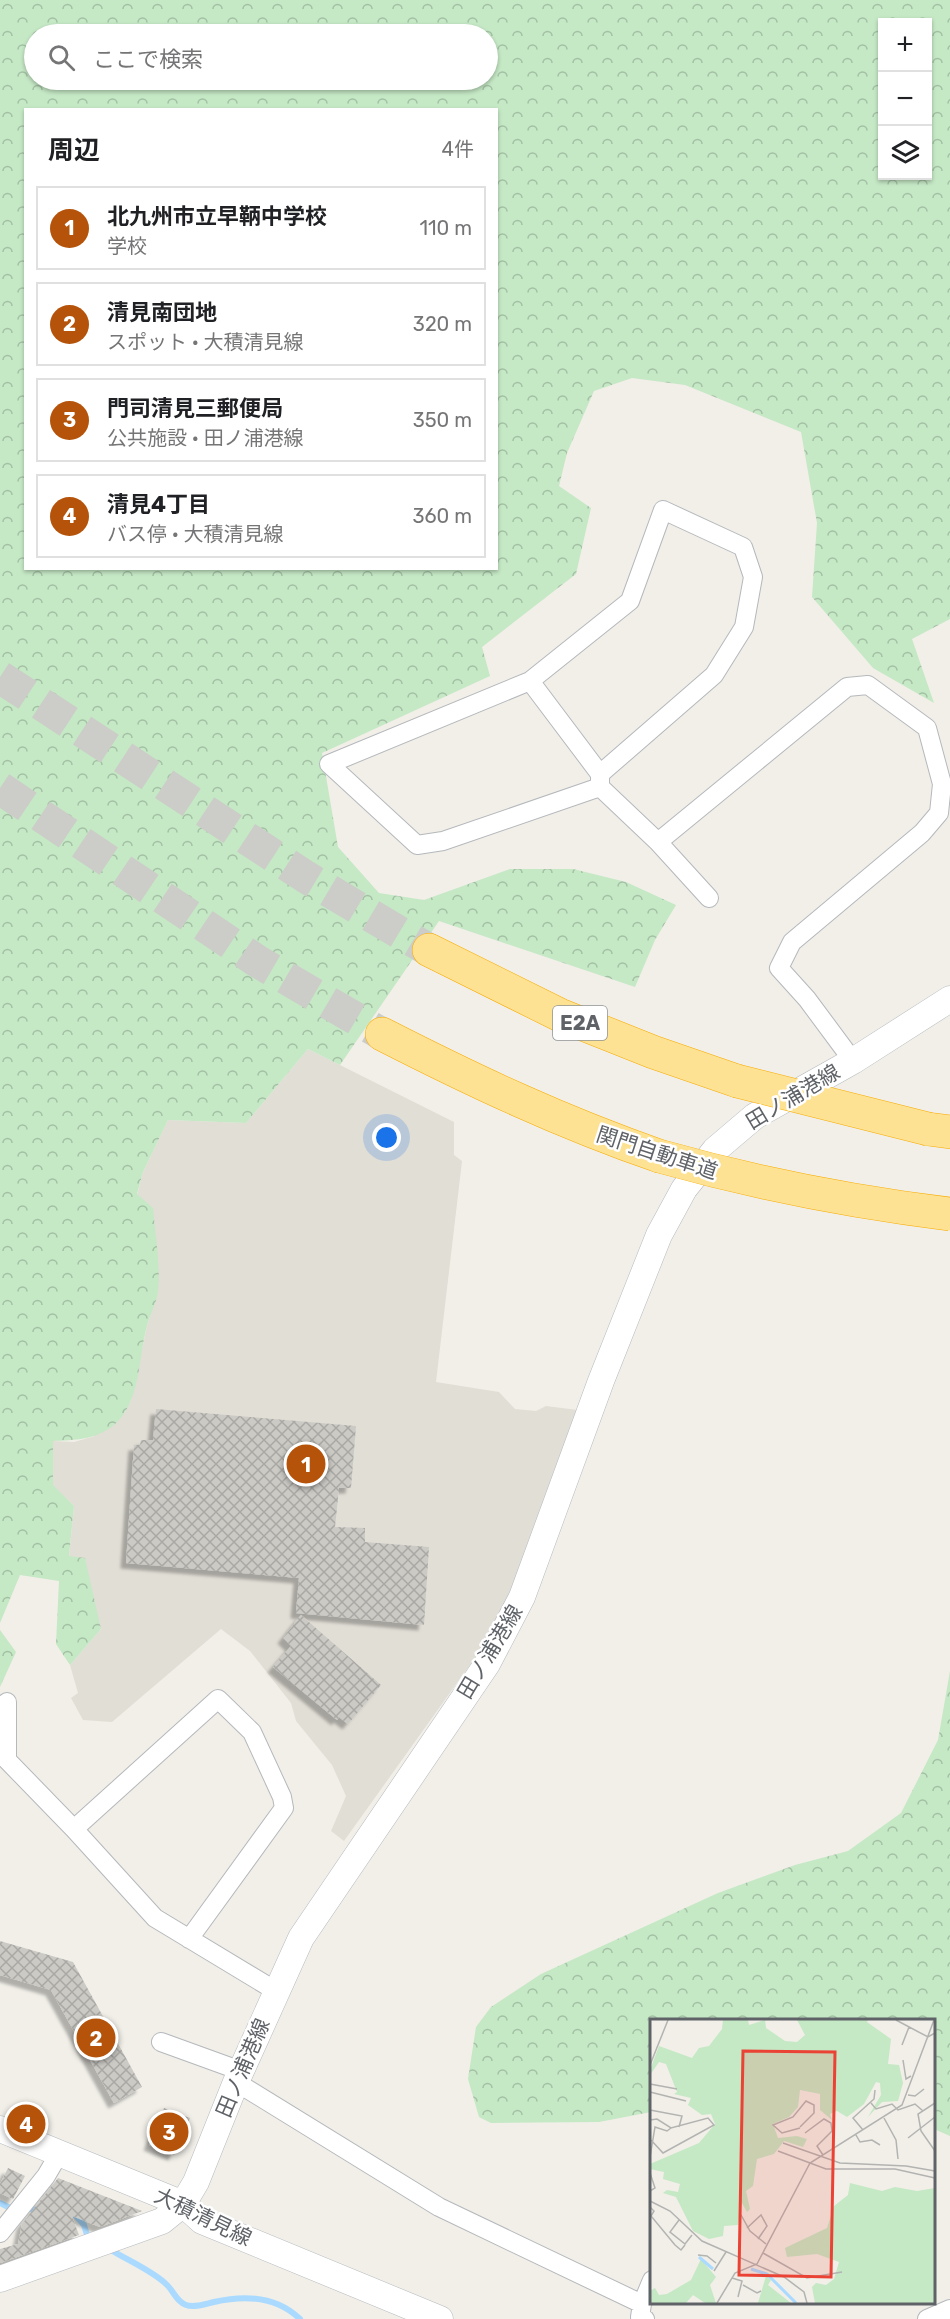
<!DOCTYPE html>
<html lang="ja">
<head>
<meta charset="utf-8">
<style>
  :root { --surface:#fff; --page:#f2f2f2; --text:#202124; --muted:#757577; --line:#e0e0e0; --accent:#b45309 }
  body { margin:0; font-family:Rubik,"Noto Sans JP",sans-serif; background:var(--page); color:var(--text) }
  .controls { position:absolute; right:18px; top:18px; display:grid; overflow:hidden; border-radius:0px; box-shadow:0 2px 4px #0004 }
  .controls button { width:54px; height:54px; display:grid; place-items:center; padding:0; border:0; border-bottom:2px solid var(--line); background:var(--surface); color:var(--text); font:30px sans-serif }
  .you { position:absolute; left:387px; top:1138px; width:21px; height:21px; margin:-15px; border:4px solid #fff; border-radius:50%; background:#1a73e8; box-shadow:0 0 0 9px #1a73e833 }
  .badge { display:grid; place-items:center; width:39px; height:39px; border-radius:50%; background:var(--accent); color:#fff; font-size:20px; font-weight:700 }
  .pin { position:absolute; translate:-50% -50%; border:3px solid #fff; box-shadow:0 2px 6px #0006 }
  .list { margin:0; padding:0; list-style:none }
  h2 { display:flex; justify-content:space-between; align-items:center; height:78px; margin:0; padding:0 24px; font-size:26px }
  h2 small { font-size:20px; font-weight:400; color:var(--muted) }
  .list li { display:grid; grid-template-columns:39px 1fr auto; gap:18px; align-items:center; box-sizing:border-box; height:84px; margin:0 12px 12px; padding:0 12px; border:2px solid var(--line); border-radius:0px }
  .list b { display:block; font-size:22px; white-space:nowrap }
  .list p { margin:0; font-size:20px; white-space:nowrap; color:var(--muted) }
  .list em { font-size:20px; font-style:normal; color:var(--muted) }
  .icon { flex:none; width:33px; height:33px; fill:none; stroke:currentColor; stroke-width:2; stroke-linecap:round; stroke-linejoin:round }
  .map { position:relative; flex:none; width:950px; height:2319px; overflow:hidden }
  .search { position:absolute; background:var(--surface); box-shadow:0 2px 4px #0004; left:24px; top:24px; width:474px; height:66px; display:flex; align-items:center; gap:15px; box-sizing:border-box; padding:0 21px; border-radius:33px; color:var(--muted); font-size:22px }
  .panel { position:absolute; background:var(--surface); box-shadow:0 2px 4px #0004; left:24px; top:108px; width:474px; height:462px; border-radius:0px }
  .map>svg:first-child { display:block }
  .education { fill:#e1ded6 }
  .forest { fill:url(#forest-crowns); fill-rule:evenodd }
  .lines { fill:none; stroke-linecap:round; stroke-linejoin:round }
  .stream { stroke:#aadaff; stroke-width:6 }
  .building { fill:url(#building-cross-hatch); filter:url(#shadow) }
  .highway-tunnel { stroke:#ccccc8; stroke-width:33; stroke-dasharray:33 16; stroke-linecap:butt }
  .street-casing { stroke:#b5b8bc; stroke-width:20 }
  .secondary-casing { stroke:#b6babf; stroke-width:27 }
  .highway-casing { stroke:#f9ab00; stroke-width:34 }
  .street { stroke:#fff; stroke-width:18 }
  .secondary { stroke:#fff; stroke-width:26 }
  .highway { stroke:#fde293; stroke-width:33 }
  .highway-bridge-casing { stroke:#f9ab00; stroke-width:34; stroke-linecap:butt }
  .highway-bridge { stroke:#fde293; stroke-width:33 }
  .labels { text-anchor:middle; stroke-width:5; stroke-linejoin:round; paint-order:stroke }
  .shield { fill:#fff; stroke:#8f9295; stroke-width:1.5 }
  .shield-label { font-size:20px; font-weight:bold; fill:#5f6368 }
  .street-label { font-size:21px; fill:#5f6368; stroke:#fff }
  .inset-river { fill:none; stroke:#aadaff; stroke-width:3 }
  .inset-road { fill:none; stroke:#b3b3b1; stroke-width:1.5 }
  .view { fill:#ea4335; fill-opacity:0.15; stroke:#ea4335; stroke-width:3 }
  .inset-edge { fill:none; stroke:#5f6368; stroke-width:3 }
</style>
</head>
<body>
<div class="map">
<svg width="950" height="2319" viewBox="0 0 950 2319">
  <defs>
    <pattern id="forest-crowns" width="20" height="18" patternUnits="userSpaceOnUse" patternTransform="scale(1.5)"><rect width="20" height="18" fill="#c5e8c5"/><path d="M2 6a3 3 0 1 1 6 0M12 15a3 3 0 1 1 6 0" fill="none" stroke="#a3c0a4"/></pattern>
    <pattern id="building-cross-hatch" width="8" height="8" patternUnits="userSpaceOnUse" patternTransform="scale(1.5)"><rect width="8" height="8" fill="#cccac5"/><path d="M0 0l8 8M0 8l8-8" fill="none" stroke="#a9a8a4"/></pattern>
    <filter id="shadow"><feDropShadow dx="-5.5" dy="5.5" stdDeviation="1.5" flood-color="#0004"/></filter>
  </defs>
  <rect width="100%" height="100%" fill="#f1efe8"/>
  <path class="education" d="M308,1049l146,73v33l8,6 -26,221 63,10 16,17 21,2 10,-5 32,4 -64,176 -27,55 -143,200 -13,-10 15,-35 -14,-31 -36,-44 -5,-18 -41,-52 -29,-22 -109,93 -29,-2 -12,-22 7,-5 -8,-28 31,-36 -32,-72 5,-51 -21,-20v-45l21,1 21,-6 18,-11 12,-13 6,-12 16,-74 11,-36 -21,-95 6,-23 25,-52 78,3z"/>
  <path class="forest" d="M0,0h950v619l-38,20 22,64 -61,-35 -61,-71 5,-74 -16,-91 -116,-47 -53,-7 -38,13 -27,62 -8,33 32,22 -15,66 -94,73 8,29 -168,77 16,94 41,46 45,7 86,-31h63l53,13 50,23 -21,35 -20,47 -196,-66 -99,144 -32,-16 -62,74 -78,-3 -25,52 -6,22 16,14c2,23 8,61 5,83 -1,12 -8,23 -11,35 -9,32 -6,76 -33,99 -19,15 -39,15 -61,16v44l21,21 -5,50 16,2 16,71 -31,36 -14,-21 3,-63 -39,-6 -20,48zM882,22h46v154h-46zM34,34h454v46h-454zM26,110h470v458h-470z
    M0,1630l16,22 -16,35z
    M950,1671v465l-16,-7v-109h-282l-1,92 -52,10 -108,1 -12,-6 -11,-38 8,-52 15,-20 50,-33 177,-81 77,-28 53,-14 53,-38 37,-73z"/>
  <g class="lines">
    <path class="stream" d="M0,2203l8,4 32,3
      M76,2216l8,9 3,10 5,3
      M108,2248c18,12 44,22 59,37 7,7 10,17 19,20 8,3 19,-1 28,-3 30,-7 62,-6 86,17"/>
  </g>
  <path class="building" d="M156,1409l200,17 -5,62h-12l-4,39 30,1v14l64,5 -5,78 -128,-12 3,-35 -173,-15 8,-118h6l1,-5h12z
    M301,1615l80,70 -33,39 -9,-7 -2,3 -64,-53 18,-21 -8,-8z
    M0,1941l73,21 69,125 -28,16 -63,-113 -51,-15z
    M164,2108l26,10 -16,37 -25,-10z
    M8,2168l17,8 -12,23 -13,-6v-9z
    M58,2178l84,33 -42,16 -28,-11 7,19 -79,28v-14l18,-5 4,-20z"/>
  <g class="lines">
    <path class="highway-tunnel" d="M0,677l306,200 123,73
      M0,788l257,173 125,73"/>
    <g class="street-casing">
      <path id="street" d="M530,681l70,93v13l58,55 51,56
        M600,787l-157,54 -26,4 -88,-81 201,-83 100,-80 33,-91 80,37 10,30 -9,50 -30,48 -114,99
        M658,842l189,-155 21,-2 59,43 15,56 -3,29 -17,20 -130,109 -13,26 28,31 46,62
        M7,1702v58l67,69 81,89 121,73
        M74,1829l144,-130 34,33 30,65 2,11 -95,131
        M161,2042l80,29
        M236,2082l203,125 203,97 -2,13 5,2
        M0,2233l46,-57 14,-24
        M642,2304l10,-24
        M927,2319l23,-10"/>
    </g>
    <g class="secondary-casing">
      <path id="secondary" d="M0,2129l183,75 19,17 238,98
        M0,2279l162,-58 21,-17 13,-22 40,-100 65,-144 186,-274 35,-67 79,-216 58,-146 25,-46 31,-39 40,-34 98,-55 97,-62"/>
    </g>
    <g class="highway-casing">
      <path id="highway" d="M429,950l131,65 93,37 84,29
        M382,1034c92,47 179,88 277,122
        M928,1129l22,3"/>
    </g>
    <use href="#street" class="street"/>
    <use href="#secondary" class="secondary"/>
    <use href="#highway" class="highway"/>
    <g class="highway-bridge-casing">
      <path id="highway-bridge" d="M737,1081l191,48
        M659,1156c96,27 192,46 291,58"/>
    </g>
    <use href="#highway-bridge" class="highway-bridge"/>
  </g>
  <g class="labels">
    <rect class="shield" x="553" y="1006" width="54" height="34" rx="4.5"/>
    <g class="shield-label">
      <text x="580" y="1030">E2A</text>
    </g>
    <g class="street-label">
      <text transform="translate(793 1097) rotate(-31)" y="7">田ノ浦港線</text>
      <text transform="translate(657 1153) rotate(18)" y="7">関門自動車道</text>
      <text transform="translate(490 1652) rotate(-59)" y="7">田ノ浦港線</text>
      <text transform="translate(243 2068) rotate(-67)" y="7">田ノ浦港線</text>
      <text transform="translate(203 2217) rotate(26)" y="7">大積清見線</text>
    </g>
  </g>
  <g transform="translate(650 2019)">
    <rect width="285" height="285" fill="#f1efe8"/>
    <path d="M73,1h25l1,5 16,-5 1,8 19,13 12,1 8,-7 -8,-15h71l-1,2 24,17 -3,25 11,1 4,18 -5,18 -16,1 -14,15 13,-22 -1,-12 -4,-1 -12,22 -17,13 -10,-6 -7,3 2,6 -12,-10v-16l-20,-4 -2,17 -9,10 -16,7 5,14 19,-2 10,3 -4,8 -19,-6 -10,13 -17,5 -4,27 -7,5 4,18 -3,3 -5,-9 -4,22 -14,1 -1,10 -14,3 -16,-8 -17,-34 -13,-4 4,-3 11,2 2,-8 -17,-5 1,-7 -14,-3v-5l49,-21 16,-19 -4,-10 -9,1 -14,-10 3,-7 -17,-4 3,-2 -11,-28 -7,-2 -9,13v-5l9,-24 33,12 7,-10 10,-2 13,-17zM200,164l32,8 13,-4 22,4 18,-3v115h-120l-3,-16 4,-4 10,2 8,-6 5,-17 -22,-8 -30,3 -2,-9 42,-20 7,-22 14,-11zM51,240l15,18 -6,8 6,18h-11l-12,-8 -7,8h-36v-12l5,-3 4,7 8,-1 24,-14zM116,257l5,4 -3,5 23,18h-33z" fill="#c5e8c5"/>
    <path class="inset-river" d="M49,238l14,12M101,250l16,5 29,29"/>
    <path class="inset-road" d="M246,1l32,17 7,-4M252,26l7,-18M253,41l3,19 5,-3M0,46l18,-45M0,65l27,5M0,73l36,9M258,76l7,1 9,-7M221,84l5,6 16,-5 6,6 17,-6 8,7M285,84l-17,11 3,17 14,20M0,91l32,6 -3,11M234,99l12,22 2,19M0,101l7,-1 14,9 37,-10 6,7 -51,28 -12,-13M150,109l-18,5 -9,-8 20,-8 13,-16 8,4v8l-14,14M213,111l-10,-12 21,-19 1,-9M155,114l19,-14 7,4 1,8 -15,15 6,9M206,116l4,7 12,-2 8,5M258,119l27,-21M133,124l57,20 66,3 29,5M128,132l48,18h69l40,9M0,138l5,-30 12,4 4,-3M0,154l5,15 -5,3M0,182l20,10 32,30 82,36 20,15 3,11M0,188l4,4 -3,5 24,29 6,5 4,-5M91,196l9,16 16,13M29,201l-9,12 15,12 7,-9M97,209l14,-13 6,11 -9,13M113,234l44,25 35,-6M48,236l9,1 9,7M64,252l12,-19M82,259l10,3 -4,16M93,266l14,8 4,-2M67,284l18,-30 22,-9 53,-101 92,-58 32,-85"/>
    <path class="view" d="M93,32l92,1 -4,225 -92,-2z"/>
    <rect width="285" height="285" class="inset-edge"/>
  </g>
</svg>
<div class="controls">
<button>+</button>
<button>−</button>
<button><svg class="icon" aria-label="layers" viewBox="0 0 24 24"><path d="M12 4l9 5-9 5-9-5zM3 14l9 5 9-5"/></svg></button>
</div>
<div class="you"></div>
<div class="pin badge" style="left:306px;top:1464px">1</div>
<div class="pin badge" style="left:96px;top:2038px">2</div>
<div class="pin badge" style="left:169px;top:2132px">3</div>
<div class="pin badge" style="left:26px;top:2124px">4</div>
<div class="search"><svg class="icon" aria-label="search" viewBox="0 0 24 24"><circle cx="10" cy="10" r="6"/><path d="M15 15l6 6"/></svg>ここで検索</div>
<section class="panel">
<h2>周辺<small>4件</small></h2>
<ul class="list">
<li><span class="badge">1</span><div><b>北九州市立早鞆中学校</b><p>学校</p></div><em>110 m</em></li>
<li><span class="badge">2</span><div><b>清見南団地</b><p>スポット · 大積清見線</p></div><em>320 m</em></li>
<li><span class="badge">3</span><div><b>門司清見三郵便局</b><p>公共施設 · 田ノ浦港線</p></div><em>350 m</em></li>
<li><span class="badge">4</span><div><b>清見4丁目</b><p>バス停 · 大積清見線</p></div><em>360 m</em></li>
</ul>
</section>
</div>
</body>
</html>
